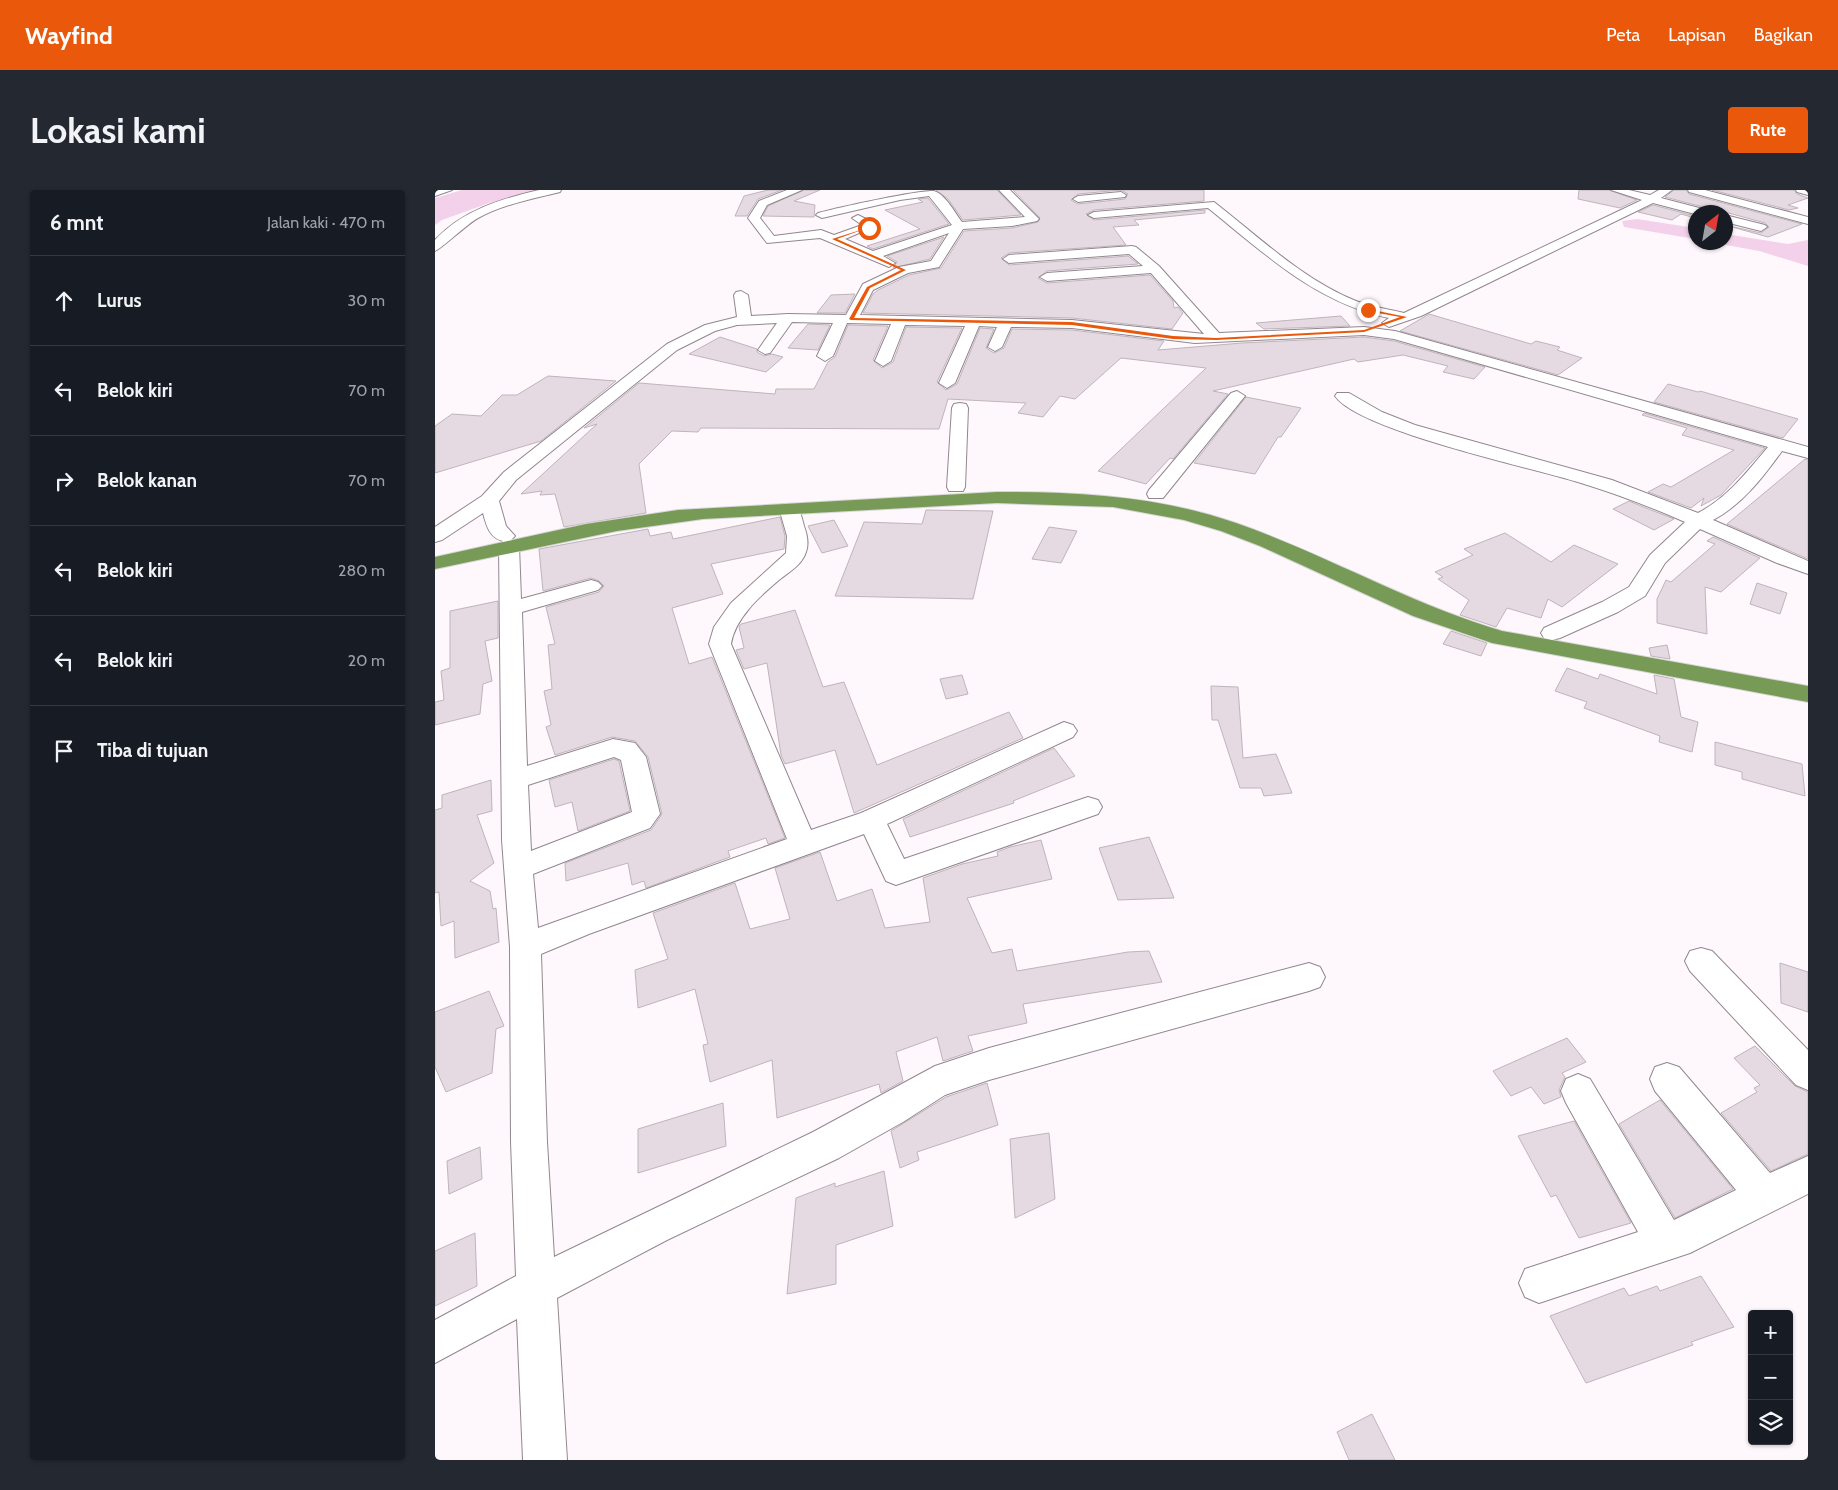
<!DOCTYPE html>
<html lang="id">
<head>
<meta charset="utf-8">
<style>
  :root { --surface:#171b24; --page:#242831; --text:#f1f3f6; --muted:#9ea1a6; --line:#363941; --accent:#ea580c }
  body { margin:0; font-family:Cabin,sans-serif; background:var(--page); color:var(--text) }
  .controls { position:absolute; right:15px; bottom:15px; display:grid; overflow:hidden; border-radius:5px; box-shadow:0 1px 4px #0004 }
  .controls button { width:45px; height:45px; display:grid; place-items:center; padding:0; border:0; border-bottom:1px solid var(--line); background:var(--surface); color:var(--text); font:25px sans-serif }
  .compass { position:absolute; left:1253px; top:15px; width:45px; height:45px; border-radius:50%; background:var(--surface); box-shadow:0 1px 4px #0004; rotate:31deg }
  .stop { position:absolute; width:15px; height:15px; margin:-11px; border:4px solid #ea580c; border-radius:50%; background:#fff }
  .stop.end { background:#ea580c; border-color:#fff; box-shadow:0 1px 5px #0008 }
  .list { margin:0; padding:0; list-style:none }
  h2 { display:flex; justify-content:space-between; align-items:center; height:65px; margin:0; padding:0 20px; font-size:21px }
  h2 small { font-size:16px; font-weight:400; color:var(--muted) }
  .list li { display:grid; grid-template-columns:32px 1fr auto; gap:15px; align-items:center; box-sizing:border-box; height:90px; padding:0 20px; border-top:1px solid var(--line) }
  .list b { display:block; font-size:19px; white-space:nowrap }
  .list em { font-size:16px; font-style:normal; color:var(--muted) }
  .icon { flex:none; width:28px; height:28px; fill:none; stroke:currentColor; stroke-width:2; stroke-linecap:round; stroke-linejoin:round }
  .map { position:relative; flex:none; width:1373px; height:1270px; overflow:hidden; border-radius:5px }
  header { display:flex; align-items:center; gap:30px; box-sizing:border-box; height:70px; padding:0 25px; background:var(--accent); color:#fff }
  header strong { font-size:24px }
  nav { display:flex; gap:28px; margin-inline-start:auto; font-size:18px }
  .intro { display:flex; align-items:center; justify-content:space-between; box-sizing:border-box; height:120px; padding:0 30px }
  h1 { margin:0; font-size:35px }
  .button { padding:12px 22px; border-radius:5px; background:var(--accent); color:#fff; font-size:18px; font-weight:700 }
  main { display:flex; gap:30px; padding:0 30px }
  aside { flex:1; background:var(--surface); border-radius:5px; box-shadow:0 1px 4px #0004 }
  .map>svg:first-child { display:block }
  .water { fill:#f4d1ea }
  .building { fill:#e6dae2; stroke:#c0b4bc; fill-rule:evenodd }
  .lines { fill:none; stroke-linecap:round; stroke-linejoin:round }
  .minor-casing { stroke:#92878f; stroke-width:2 }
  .highway-casing { stroke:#d7d6d7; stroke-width:2 }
  .minor { fill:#fff; fill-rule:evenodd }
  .highway { fill:#779b56; fill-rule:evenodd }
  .route { fill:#ea580c }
</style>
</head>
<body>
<header>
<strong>Wayfind</strong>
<nav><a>Peta</a><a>Lapisan</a><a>Bagikan</a></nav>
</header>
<div class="intro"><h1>Lokasi kami</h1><a class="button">Rute</a></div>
<main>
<aside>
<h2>6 mnt<small>Jalan kaki · 470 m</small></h2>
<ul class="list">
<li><svg class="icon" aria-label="ahead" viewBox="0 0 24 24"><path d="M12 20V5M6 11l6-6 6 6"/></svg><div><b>Lurus</b></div><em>30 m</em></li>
<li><svg class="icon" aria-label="left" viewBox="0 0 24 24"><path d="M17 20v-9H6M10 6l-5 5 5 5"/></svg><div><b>Belok kiri</b></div><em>70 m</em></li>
<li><svg class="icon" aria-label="right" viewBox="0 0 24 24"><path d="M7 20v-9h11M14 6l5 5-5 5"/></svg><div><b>Belok kanan</b></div><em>70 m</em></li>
<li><svg class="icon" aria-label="left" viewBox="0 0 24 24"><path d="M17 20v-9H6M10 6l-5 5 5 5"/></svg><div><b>Belok kiri</b></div><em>280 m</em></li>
<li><svg class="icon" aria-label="left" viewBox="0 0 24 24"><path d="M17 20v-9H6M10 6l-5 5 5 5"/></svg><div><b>Belok kiri</b></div><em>20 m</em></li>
<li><svg class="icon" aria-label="arrive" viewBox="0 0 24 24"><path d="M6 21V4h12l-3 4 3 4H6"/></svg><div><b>Tiba di tujuan</b></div></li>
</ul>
</aside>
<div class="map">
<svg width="1373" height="1270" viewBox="0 0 1373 1270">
  <rect width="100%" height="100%" fill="#fef7fc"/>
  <path class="water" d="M27,0h76l-49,13 -47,17 -7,5v-27z
    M1202,29l58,9v11l-71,-12 -2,-6z
    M1291,44l62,10 20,-4v26l-49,-15 -44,-8 10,-1z"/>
  <path class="building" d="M333,0h14l-24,9 -11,17h-12l9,-20z
    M369,0h16l-26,11 21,4 -1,12 -51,-1 5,-10z
    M501,0h61l24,25 -58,5 -15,-21z
    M578,0h191v11l-110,9 -8,4 8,6 111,-10v3l-71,7 5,5 -26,2 13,18 -117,8 -8,5 8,7 119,-9 10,8 -91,7 -9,7 9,5 103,-8 23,26 1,7 4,-1 5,6 -11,16 -100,-11 -209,-5 10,-19 5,-4 31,-15 32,-7 23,-37 48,-3 26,-6 2,-4zM686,0l7,4 -3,5 -47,5 -7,-4 7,-6z
    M1144,0h30l28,10 -17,8 -42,-9z
    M1239,0h12l3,4 113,30 -34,13 -43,-12 36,8 8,-6 -4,-4 -40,-11h-14l-4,-4 -42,-11z
    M1277,0h82l3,4 11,4 -20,7 10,3 -9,2z
    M493,8l21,26 -76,25 -6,-3 53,-17 -35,-19 38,-8 -5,-3z
    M1218,15l42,11v2l-14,-4 -9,6 -34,-8z
    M509,47l-14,22 -37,9 4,-6 -10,-6z
    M420,104l-10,19h-28l14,-18z
    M994,124l102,30 5,-3 24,6 -3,3 25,8 -24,17 -158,-44z
    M906,126l9,10 -86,3 -8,-6z
    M373,134l22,1 -12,25 -30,-2z
    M413,135l40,1 -15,34 9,8 11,-6 13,-35 56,1 -25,54 9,8 11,-6 23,-56 14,1 -8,19 8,5 10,-5 8,-19 60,1 92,11 -6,9 84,-7 122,-6 30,4 91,26 -11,12 -31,-7 5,-6 -45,-11 -45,7 -4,-3 -141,32 15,3 -55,65 -3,-1 -24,26 -48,-13 108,-103 -85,-10 -46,41 -15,-3 -17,21 -25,-4 8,-10 -78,-4 -9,30 -238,-1 -3,4 -26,-1 -33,33 7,49 -82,14 -9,-33 -15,1 2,-4 -21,3 76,-70 -13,4 55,-45 136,11 1,-5h38l14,-27 7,-5z
    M285,147l37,12v3l7,4 8,-2 11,3 -17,15 -77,-18z
    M113,186l68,5 -75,60 -106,32v-47l17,-12 29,2 21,-21h15z
    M1233,194l30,8 2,-1 98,28 -15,19 -129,-36z
    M811,207l55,11 -20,29h-3l-23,37 -61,-11z
    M1209,223l121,35 -44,47 -20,11 3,-8 -13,10 -43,-16 15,-8 8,3 63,-37 -52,-15 5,-7 -45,-13z
    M1370,269l3,1v99l-81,-35z
    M1194,311l17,7 28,11 -20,11 -41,-21z
    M491,320l67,1 -20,88 -138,-3 29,-74 58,2z
    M345,327l5,19 -1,13 -73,15 12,30 -51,14 17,56 23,-7 73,181 -17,6 -2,-6 -38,13 2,6 -84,31 -2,-7 -12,4 -4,-22 -62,18 -1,-18 86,-33 11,-16 -14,-57 -13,-16 -23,-4 -57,18 -9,-28 5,-2 -7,-34 8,-2 -4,-44 7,-1 -9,-37 53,-15 5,-6 -5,-5 -8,-3 -48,13 -4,-42 109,-20 2,7 21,-4 2,7z
    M399,330l14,26 -26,7 -14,-27z
    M614,337l28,4 -16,32 -29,-4z
    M1070,343l46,29 23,-17 44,19 -56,43 -14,-8 -7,19 -34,-10 -11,19 -36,-12 9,-15 -31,-21 5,-2 -8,-5 38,-17 -9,-6z
    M1278,347l47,21 -39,34 -16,-5 2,47 -50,-11v-24l9,-19 5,2 44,-38 -8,-3z
    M1322,393l30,10 -7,21 -30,-10z
    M63,411v37l-13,3 7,40 -9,3 -3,30 -45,11v-23l9,-2 -3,-29 9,-3v-57z
    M360,420l28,77 21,-5 33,83 132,-53 14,26 -169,75 -19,-63 -50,14 -4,-9 -14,-92 -23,6 -8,-19 8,-2 -5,-21 2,-3z
    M1016,441l36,12 -6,13 -38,-12z
    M1232,455l3,14 -19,-3 -2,-8z
    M1132,478l31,11 2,-5 57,20 -3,-19 20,4 7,38 17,5 -6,30 -33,-10 1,-6 -76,-28 3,-6 -32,-11z
    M527,485l6,19 -22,5 -6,-20z
    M776,496l27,1 5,71 33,-4 16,39 -28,3 -3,-8h-21l-22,-68h-6z
    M1280,552l87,22 3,32 -63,-17v-7l-27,-7z
    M619,558l21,28 -62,25 1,2 -104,34 -7,-18z
    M179,569l5,2 11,50 -52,20 -6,-29 -17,5 -6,-27z
    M56,590l1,31 -15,4 17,48 -24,18 20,10 3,18 3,-1 3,34 -44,16 -1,-37 -13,5 -2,-34 -4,1v-83l7,-2v-13z
    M714,647l25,61 -56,2 -19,-52z
    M606,650l11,39 -85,19 25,55 20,-4 5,22 111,-19 21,-1 13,31 -139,22 4,19 -59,13 5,15 -30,10 -6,-24 -41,15 7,29 -22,12 -2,-9 -102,34 -5,-58 -62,22 -7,-37 5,-1 -13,-55 -57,19 -3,-38 33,-11 -15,-46 82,-30 15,46 40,-10 -15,-51 45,-16 17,49 35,-12 13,39 45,-6 -7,-44 39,-14 36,-8 -1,-4 13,-5z
    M1345,773l28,9v40l-27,-9z
    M54,801l15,35 -8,3 -4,44 -46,19 -11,-25v-55z
    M1132,848l19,24 -24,11 3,4 -6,13 2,7 -17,7 -13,-17 -20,9 -18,-25z
    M1320,856l40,40 13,6v62l-37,17 -50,-58 36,-21 -3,-4 6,-3 -26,-27z
    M552,893l11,42 -81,27 2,8 -19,8 -9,-37 55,-34z
    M1225,910l73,89 -58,29 -56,-94z
    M288,913l3,43 -88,27v-44z
    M1139,931l57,102 -52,15 -23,-43 -5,2 -33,-61z
    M614,943l6,66 -40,19 -5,-79z
    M45,957l2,32 -33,15 -2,-33z
    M449,981l9,55 -57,19v39l-49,10 9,-96 39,-15v4z
    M40,1043l2,53 -42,20v-55z
    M1266,1086l33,51 -43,15 2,3 -107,38 -36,-67 74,-28 5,8 28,-10 3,5z
    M937,1224l23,46h-46l-12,-28z"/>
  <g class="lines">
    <g class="minor-casing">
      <path id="minor" d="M0,0h17l-17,6z
        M104,0h22l-1,2c-28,7 -56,12 -82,26 -11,6 -37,31 -43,33v-11c28,-30 66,-41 104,-50z
        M352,0h15l-35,15 -7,13 14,18 47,-6 13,5 28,-10 -10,-7 6,-3 20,10 -33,14 28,12 79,-26 -23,-29 -29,4 -78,18 -6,-3 2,-2c22,-6 101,-23 116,-22 12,4 21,22 28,31l63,-5 -26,-27h11l29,29 -2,2 -25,5 -49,3 -24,38 -31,6 -35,17 -13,25 212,5 132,14 -53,-61 -104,8 -7,-4 7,-4 96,-7 -14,-12 -120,9 -6,-4 6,-4 123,-9 4,1 23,19 60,67 145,-6 31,4 413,116v11l-26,-7c-19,26 -40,54 -69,69l95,41v13l-31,-11 -77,-34 -35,34 -20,33 -27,16 -58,26 -8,2 -8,-2 -3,-5 3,-5 58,-26 27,-15 21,-32 35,-33c-34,-15 -68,-28 -104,-39 -47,-15 -222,-52 -246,-87l2,-3h12l33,19 33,13 197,55 86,33c29,-15 49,-41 70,-66l-374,-108 -30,-4 -169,8 -123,-15 -61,-1 -9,20 -7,4 -7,-4 9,-20 -18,-1 -24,57 -8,5 -8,-5 26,-57 -60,-1 -14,36 -8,5 -8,-5 16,-37 -44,-1 -14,33 -8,5 -8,-5 16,-33 -41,-1 -22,31 -5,1 -7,-4 19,-27 -40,2 -22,6 -38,19 -161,130 -17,21 7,25 9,10 -4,4 5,2 3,4 2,53 70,-19 7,2 4,4 -4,4 -76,22 5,154 86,-27 22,4 11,14 14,57 -10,14 -117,46 5,54 249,-89 -78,-195 5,-17 17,-24 55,-50 1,-17 -8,-28 3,-4h14c4,6 6,14 8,22 3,8 5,18 2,26 -4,13 -17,20 -27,28 -19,16 -44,38 -48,64l80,186 50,-17 203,-91 9,3 4,6 -4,6 -186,87 17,35 184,-62 10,3 4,7 -4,7 -202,71 -10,-4 -22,-47 -275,100 -48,20 6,188 7,115 259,-125 122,-66 54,-18 320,-85 11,4 5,10 -5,10 -11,4 -320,89 -44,15 -42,27 -64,36 -172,82 -110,58 10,162h-44l-6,-141 -82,44v-43l81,-44 -5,-134 -1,-195 -8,-107 -3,-294 4,-5c-14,-3 -17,-17 -20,-28l-41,27 -7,2v-15l47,-31 22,-24 163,-128 38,-19 32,-8 -3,-22 2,-3 5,-1 7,4 3,21 37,-2 58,1 17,-31 36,-17 32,-6 18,-28 -66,23 12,7 -6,4 -69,-29 -53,5 -19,-25 11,-17zM179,567l7,3 11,52 -101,39 -3,-66z
        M1176,0h18l21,5 9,-5h13l-11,8 46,12 2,2 -14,2 -42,-11 -232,113 -32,11 -7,-4 7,-5c-73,-15 -125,-65 -181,-110l-114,10 -6,-3 6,-3 120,-10c45,35 88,77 142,99 15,6 32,8 48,12l238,-113z
        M1253,0h17l103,27v7l-119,-32z
        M1361,0h12v5l-11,-3z
        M686,2l5,3 -1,2 -47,5 -5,-3 5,-3z
        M1290,25l40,10 2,2 -6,4 -36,-9z
        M802,201l8,5 -82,102h-14l-2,-4 2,-4 82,-97z
        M525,213l6,1 2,4 -3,79 -2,4h-14l-2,-4 5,-79 2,-4z
        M1266,758l11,3 96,99v40l-12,-5 -106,-114 -5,-10 5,-10z
        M1232,873l12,4 91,106 38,-17v38l-118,59 -151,50 -14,-6 -6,-14 6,-14 113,-37 -72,-129 -5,-12 5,-12 12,-5 12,5 84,141 62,-30 -81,-99 -5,-12 5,-12z"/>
    </g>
    <g class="highway-casing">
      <path id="highway" d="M562,302c81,0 162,4 239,31 91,32 174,81 266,108l306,55v16l-316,-59 -79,-27 -153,-70 -39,-15 -37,-11 -71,-13 -116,-4 -294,16 -86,12 -182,38v-12l151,-33 92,-14z"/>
    </g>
    <use href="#minor" class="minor"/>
    <use href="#highway" class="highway"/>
  </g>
  <path class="route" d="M435,37l-33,12 69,31 -36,18 -16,30 218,4 101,14 43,2 148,-8 36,-13 -33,-6 1,-2 39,8 -43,15 -148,8 -43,-1 -101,-14 -221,-5 -2,-1 18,-32 34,-17 -69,-31z"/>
</svg>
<div class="controls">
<button>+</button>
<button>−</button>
<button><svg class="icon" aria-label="layers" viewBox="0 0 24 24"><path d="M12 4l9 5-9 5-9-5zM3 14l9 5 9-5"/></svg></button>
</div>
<svg class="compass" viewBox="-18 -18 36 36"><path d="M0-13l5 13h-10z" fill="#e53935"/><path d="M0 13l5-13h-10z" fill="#9ea1a6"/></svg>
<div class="stop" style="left:434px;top:38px"></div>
<div class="stop end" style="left:933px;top:120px"></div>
</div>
</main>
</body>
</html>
